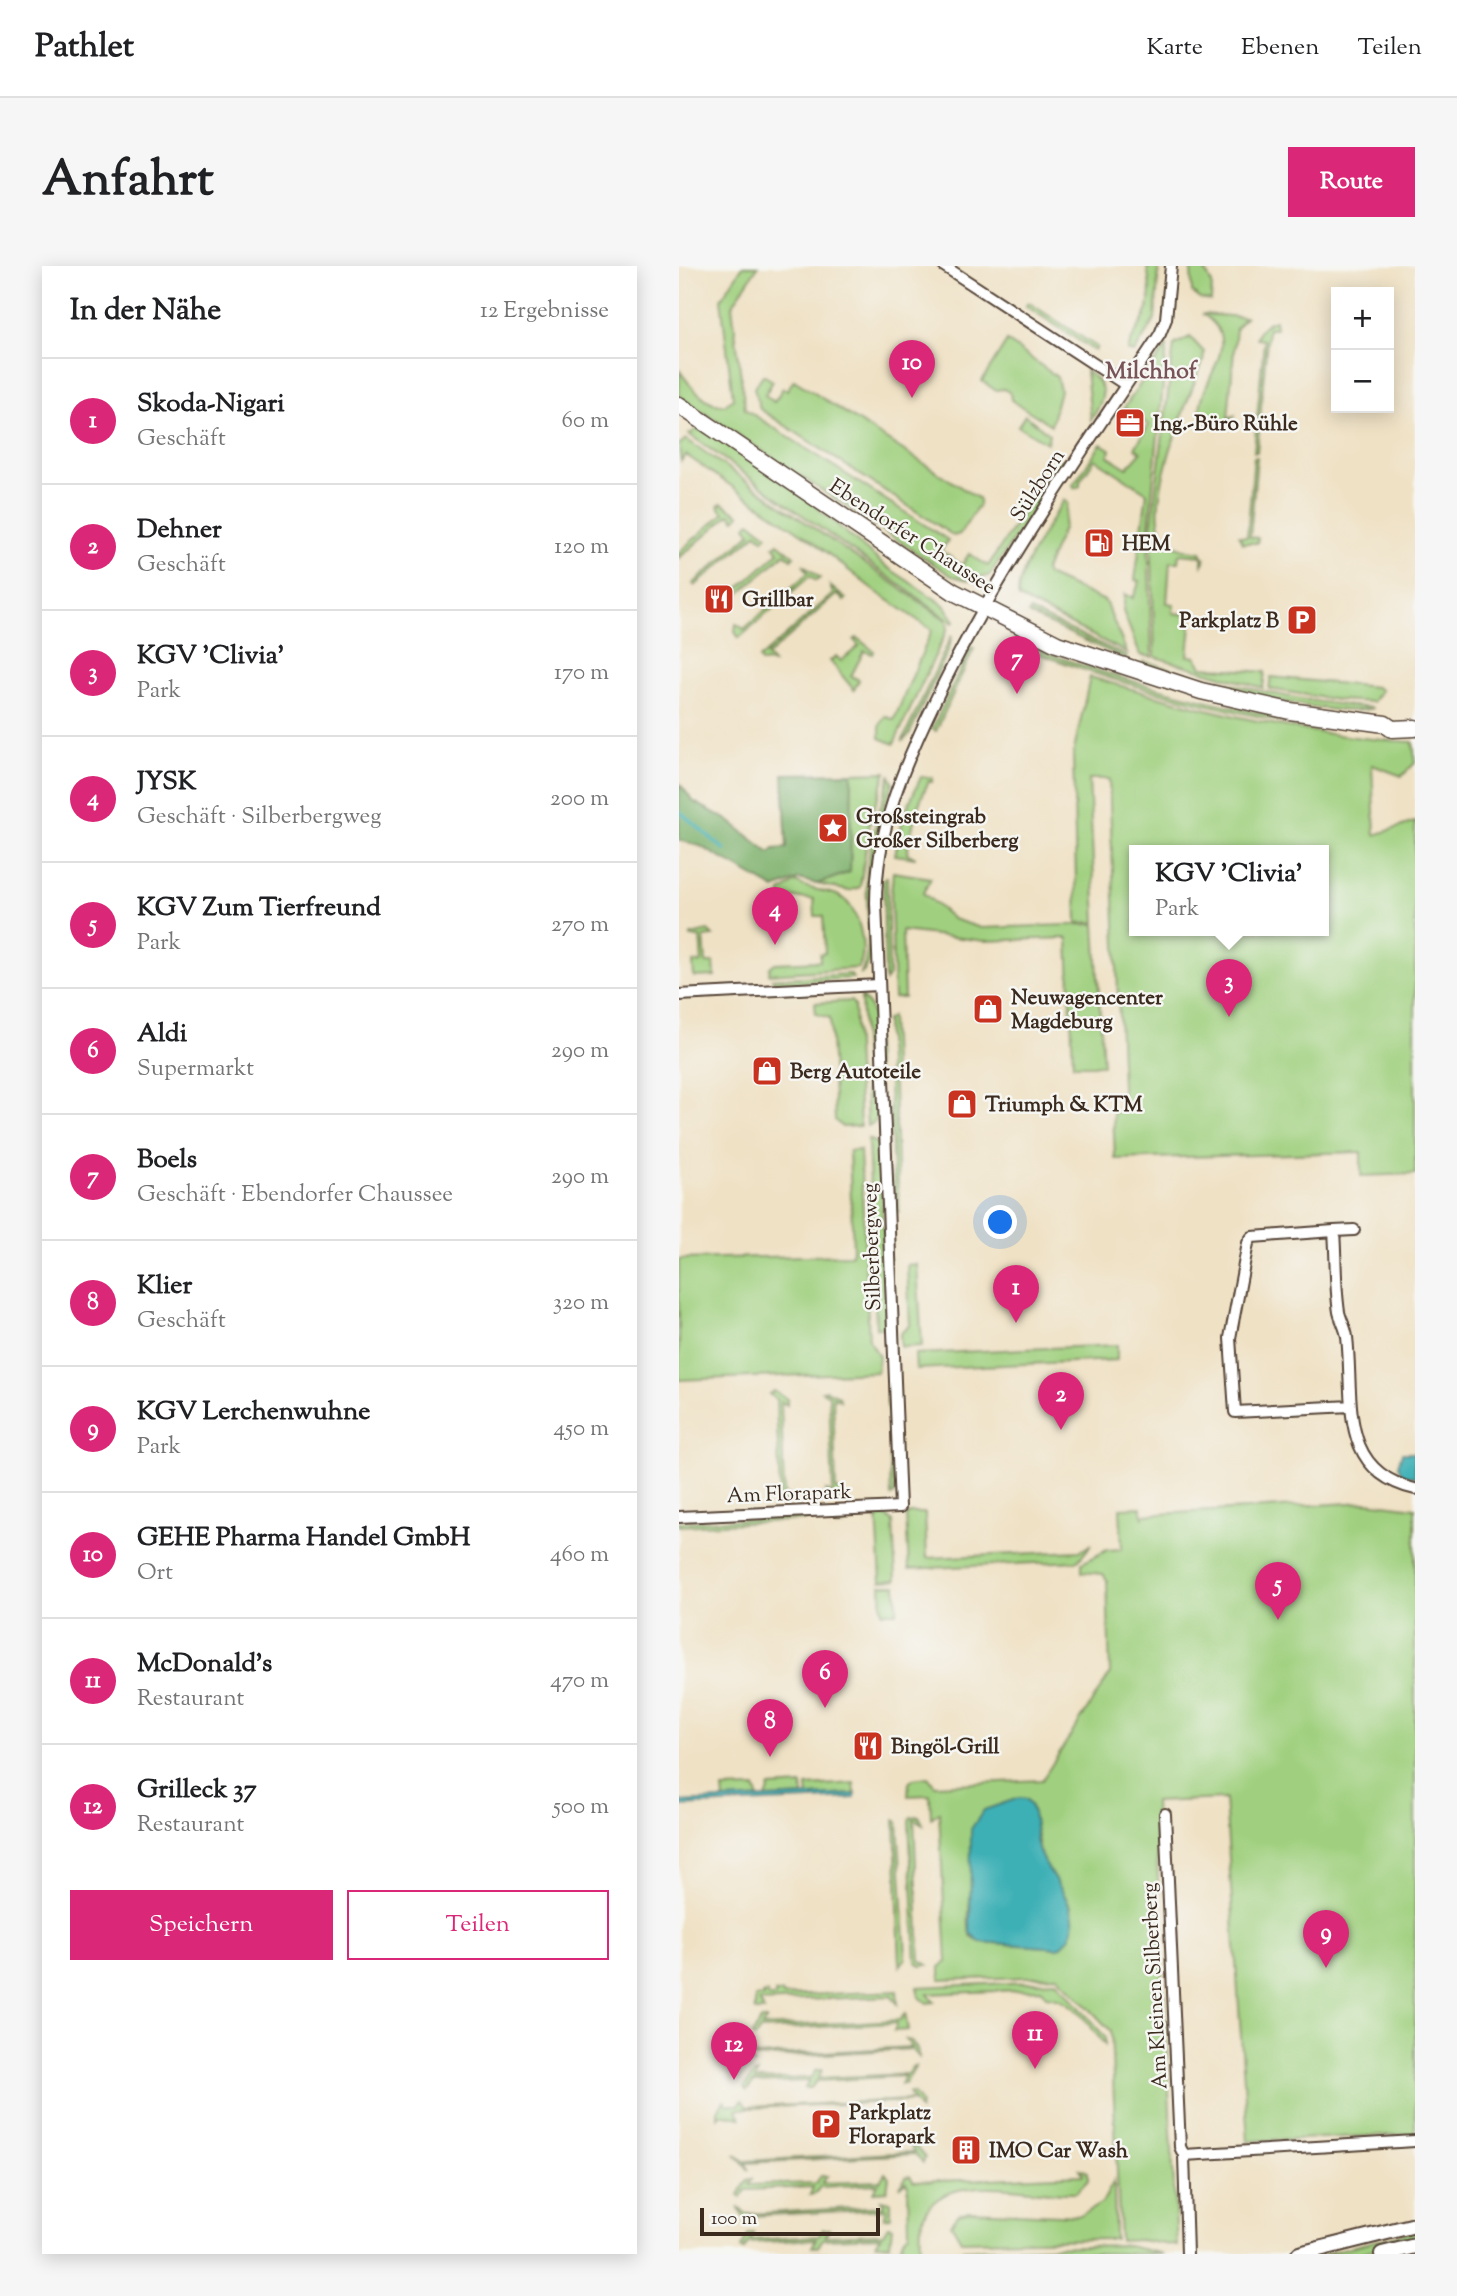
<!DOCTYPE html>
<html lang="de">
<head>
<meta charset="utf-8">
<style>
  :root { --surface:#fff; --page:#f6f6f6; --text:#202124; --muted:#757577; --line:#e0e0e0; --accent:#db2777 }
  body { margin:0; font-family:"Sorts Mill Goudy",serif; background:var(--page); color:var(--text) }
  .controls { position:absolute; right:21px; top:21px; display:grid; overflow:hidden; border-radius:0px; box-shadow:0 4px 18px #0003 }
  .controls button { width:63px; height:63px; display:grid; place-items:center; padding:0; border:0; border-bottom:2px solid var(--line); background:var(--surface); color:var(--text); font:35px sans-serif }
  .scale { position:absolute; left:21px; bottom:18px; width:180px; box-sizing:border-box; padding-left:7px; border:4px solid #3b2a1e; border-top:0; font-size:19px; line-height:24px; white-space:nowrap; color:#3b2a1e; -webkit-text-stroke:5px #f6f6f2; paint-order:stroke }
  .you { position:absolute; left:322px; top:957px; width:24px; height:24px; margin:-18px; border:5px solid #fff; border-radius:50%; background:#1a73e8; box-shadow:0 0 0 10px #1a73e833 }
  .badge { display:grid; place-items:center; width:46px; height:46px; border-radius:50%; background:var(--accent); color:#fff; font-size:23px; font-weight:700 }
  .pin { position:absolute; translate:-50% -58px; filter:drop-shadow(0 2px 4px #0008) }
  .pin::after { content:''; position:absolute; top:37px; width:24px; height:21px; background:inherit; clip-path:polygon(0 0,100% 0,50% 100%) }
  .popup { position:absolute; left:450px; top:579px; width:200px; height:91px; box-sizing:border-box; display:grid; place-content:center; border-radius:0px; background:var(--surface); filter:drop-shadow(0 2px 5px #0005); font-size:23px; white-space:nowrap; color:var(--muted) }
  .popup b { font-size:26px; color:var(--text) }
  .popup::after { content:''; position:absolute; left:50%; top:100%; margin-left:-14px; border:14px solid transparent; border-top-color:var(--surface) }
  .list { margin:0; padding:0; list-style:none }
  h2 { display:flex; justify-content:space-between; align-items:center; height:91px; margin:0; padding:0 28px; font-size:30px }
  h2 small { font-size:23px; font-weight:400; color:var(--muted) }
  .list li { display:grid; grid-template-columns:46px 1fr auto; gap:21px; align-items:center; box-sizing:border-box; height:126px; padding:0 28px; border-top:2px solid var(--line) }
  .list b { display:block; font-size:26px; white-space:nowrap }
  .list p { margin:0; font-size:23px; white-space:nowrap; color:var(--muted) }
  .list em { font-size:23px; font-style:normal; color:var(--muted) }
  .actions { display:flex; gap:14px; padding:21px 28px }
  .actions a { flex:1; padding:16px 0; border:2px solid var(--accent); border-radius:0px; text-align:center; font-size:24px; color:var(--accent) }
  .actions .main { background:var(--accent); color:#fff }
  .map { position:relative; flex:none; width:736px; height:1988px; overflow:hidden; border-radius:0px }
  header { display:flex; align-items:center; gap:42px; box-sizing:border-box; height:98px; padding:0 35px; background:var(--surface); border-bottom:2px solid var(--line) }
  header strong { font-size:33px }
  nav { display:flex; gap:38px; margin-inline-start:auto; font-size:24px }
  .intro { display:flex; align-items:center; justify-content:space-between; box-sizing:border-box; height:168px; padding:0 42px }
  h1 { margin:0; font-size:49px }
  .button { padding:18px 32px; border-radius:0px; background:var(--accent); color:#fff; font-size:24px; font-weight:700 }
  main { display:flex; gap:42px; padding:0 42px }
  aside { flex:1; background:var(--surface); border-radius:0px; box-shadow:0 4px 18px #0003 }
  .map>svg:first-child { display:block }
  .green { fill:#a0d07f; stroke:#6e7d4e; stroke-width:2; fill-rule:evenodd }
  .forest { fill:#80b26e; stroke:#5e6e46; stroke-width:2 }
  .water { fill:#3eb0b6; stroke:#3c6d6a; stroke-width:2 }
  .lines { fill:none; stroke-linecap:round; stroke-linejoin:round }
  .stream { stroke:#3eb0b6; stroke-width:3.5 }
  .minor-casing { stroke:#564537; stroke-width:14 }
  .secondary-casing { stroke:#564537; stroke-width:18 }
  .primary-casing { stroke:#564537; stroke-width:19 }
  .minor { stroke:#fff; stroke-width:10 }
  .secondary { stroke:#fff; stroke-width:14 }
  .primary { stroke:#fff; stroke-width:16 }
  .labels { text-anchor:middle; stroke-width:5; stroke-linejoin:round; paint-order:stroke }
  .poi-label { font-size:21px; font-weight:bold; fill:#3b2a1e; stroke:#f6f6f2; text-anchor:start }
  .street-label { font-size:21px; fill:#3b2a1e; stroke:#f6f6f2 }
  .neighbourhood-label { font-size:23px; font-weight:bold; fill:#785457; stroke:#f6f6f2 }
</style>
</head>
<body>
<header>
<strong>Pathlet</strong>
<nav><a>Karte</a><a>Ebenen</a><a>Teilen</a></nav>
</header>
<div class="intro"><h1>Anfahrt</h1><a class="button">Route</a></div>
<main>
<aside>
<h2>In der Nähe<small>12 Ergebnisse</small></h2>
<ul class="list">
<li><span class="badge">1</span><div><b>Skoda-Nigari</b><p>Geschäft</p></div><em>60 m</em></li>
<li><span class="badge">2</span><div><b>Dehner</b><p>Geschäft</p></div><em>120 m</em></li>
<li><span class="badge">3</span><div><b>KGV 'Clivia'</b><p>Park</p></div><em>170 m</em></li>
<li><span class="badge">4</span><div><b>JYSK</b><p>Geschäft · Silberbergweg</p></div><em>200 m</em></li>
<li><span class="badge">5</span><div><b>KGV Zum Tierfreund</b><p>Park</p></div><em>270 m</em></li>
<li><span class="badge">6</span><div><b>Aldi</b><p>Supermarkt</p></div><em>290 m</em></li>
<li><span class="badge">7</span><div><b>Boels</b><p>Geschäft · Ebendorfer Chaussee</p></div><em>290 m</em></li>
<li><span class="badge">8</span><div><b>Klier</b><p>Geschäft</p></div><em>320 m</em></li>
<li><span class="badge">9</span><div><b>KGV Lerchenwuhne</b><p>Park</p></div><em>450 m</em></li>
<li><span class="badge">10</span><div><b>GEHE Pharma Handel GmbH</b><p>Ort</p></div><em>460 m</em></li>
<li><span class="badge">11</span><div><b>McDonald's</b><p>Restaurant</p></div><em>470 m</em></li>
<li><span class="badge">12</span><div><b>Grilleck 37</b><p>Restaurant</p></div><em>500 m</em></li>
</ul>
<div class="actions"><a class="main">Speichern</a><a>Teilen</a></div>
</aside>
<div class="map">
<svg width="736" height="1988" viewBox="0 0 736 1988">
  <rect width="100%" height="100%" fill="#f6f6f2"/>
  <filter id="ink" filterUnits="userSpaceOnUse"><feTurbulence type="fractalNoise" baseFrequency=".0143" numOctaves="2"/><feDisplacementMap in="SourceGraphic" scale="14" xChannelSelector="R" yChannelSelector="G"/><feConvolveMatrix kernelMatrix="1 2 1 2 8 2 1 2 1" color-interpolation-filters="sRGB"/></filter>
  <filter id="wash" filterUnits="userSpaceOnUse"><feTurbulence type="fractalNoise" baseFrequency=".00686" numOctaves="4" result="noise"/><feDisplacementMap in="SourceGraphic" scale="28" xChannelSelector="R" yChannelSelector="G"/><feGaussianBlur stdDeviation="1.57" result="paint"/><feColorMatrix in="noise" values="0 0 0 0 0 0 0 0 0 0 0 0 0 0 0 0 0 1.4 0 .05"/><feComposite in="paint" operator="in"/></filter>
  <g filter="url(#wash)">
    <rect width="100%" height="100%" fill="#efe1c4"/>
    <path class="green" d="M64,0h15l-26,40 13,103 203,131 -7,11 21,14 7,-11 19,12 68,-104 6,-3 2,3 -74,113 -18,6 -20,-5 -273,-180 1,-25c9,14 27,35 45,34l8,-7 -12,-99z
      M468,0h12l-4,53 -21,34 -6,-2c4,-17 10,-20 17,-35 7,-16 5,-33 2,-50z
      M512,0h12l9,18 -1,17 -11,-2 -8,-7z
      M349,36l69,45 -2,4 -69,-45z
      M523,48l43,3 -9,11 -8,90 8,-3 -13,11 -18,-4 -5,-11c1,-34 46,-70 2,-97z
      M596,54l1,8h-8l-11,124h-3l10,-112 -8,-1c2,-10 9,-16 19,-19z
      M511,71l14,15 -1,10c-14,32 -55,135 -42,167 7,17 23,21 40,23l4,8 -3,5v-9l-23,-2 -1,8h-8l-3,41 7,1 -1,9 19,2 -4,41 8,1 6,10 63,5 -2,16 -108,-31 -4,-128 23,-184z
      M328,75l50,36 3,13 -9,35 -40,-25 -1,-7 -6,-4 -9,1 -13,-9z
      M488,79l-19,190 4,122 -12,-2 -17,-44 2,-17 8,4 7,-17 -5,-1 12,-87 -52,-34 -15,22v5l-5,2 -2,-3 28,-41 10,6 -3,6 19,12 14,-16 -6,-4 14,-23 -25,-17z
      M407,105c23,15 19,28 5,49z
      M84,109l10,6 -8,14 9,7 9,-14 4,2 7,-10 185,119v6l-19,29 -6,2 -194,-127 -6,-21z
      M346,149l24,19 -2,9 -29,-17z
      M19,163l14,5 95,65 77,66 60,40 11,16 -2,2 -264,-189z
      M7,173l260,181 2,8 -54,116 -14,-6v-13l5,-9 9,4 38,-90 -57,-39 -63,-50 -126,-86 -5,6 -2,-16z
      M575,191h3l-7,80 8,1 -1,5h-15l-3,-7 8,1z
      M385,234l4,3 -5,26 -18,41 2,5 58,26 22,52 -108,-55c-7,-19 33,-79 45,-98z
      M43,237l18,12 -5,5 -5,-6 -51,44v-6l45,-39 -6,-7z
      M71,256l17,13 -4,4 -6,-6 -62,53 -2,-2 58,-51 -5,-7z
      M99,277l16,13 -3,3 -6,-6 -62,55 -3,-3 59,-53 -5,-6z
      M124,298l17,14 -4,3 -6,-5 -71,62 -4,-6 1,-8 8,5 64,-56z
      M151,320l16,13 -2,2 -7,-7 -70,62 6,7 -12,-1 -2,-3 74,-65z
      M351,345l96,45 1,4 -99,-46z
      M273,369l-3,14 -40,86 -7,7z
      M178,372l17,13 -1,3 -9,-3 -13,25 8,4 -5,10 -24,-29 6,-5 5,5 18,-15 -5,-6z
      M336,374c93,39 192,62 291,83l-2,3c-99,-20 -198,-44 -291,-83z
      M292,381l3,1 -38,83 -4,-2z
      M464,395c76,21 151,41 230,47 -41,13 -185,-29 -230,-44z
      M411,411c106,31 212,60 323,65l2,21 -13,13 -30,-11 3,70 40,-13v352l-54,2v-24l-246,7 -2,-47 10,-1 -14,-332h-20l7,143 -19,1 -4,-168zM456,585h188v80h-188z
      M592,411l105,10 5,3 -8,12 -36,-2 -68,-11z
      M207,506l-16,49 -10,66 -11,4 -32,-7 33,-12 2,-99z
      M211,510l3,7c-19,48 -25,95 -23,146 1,17 5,34 -10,46 16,-29 4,-70 7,-103 3,-33 13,-64 23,-96z
      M242,511h12l-1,5 -3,-1c-12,23 -17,47 -22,72l9,5 -21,-3 9,-41z
      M214,606l38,6 -8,15 30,26 28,9 114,-4 8,141h-30l-5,-127 -83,3 -83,-10 2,67h-10l-3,-103z
      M208,611l2,99 -4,5 -2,-102z
      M117,616c13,8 27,8 41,13 21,7 33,56 21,73l-89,6 1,-7 5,-4 45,-2v-7l5,-1 -2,-37h-8l-1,-17 -33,-2v-5z
      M29,665l5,5 -9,1 2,26h8l1,13 -21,1 -1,-14 9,-1 -2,-25h-9v-2z
      M171,708l3,4 -77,6 -4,-5z
      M182,730l9,11 4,14 4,94 -4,8 -7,3z
      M172,735l3,4 6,121 -18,1 -7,-7 -5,-102 -14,-4 -1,-11z
      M212,751l8,195 -4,-2 -9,-190z
      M189,873l9,4 3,8 7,173 -3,4h-8z
      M181,884l9,190 10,16 -2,16 -198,8v-121l172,-4 2,-6 -4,-98z
      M238,998l5,82 -21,1 -1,-13 10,-9 -3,-60z
      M438,1079v15l-201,9 -1,-15z
      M208,1122l4,2 4,104 -4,2z
      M147,1124l13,6 1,4 -7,-3 3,92 8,5 -2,5 -15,-1 -1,-7 7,2 -4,-98 -7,-4z
      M95,1125l13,8v6l-6,-3 3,92 6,3 -2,4 -12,1 -3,-9 7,2 -4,-96 -7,-5z
      M688,1236l48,6v626l-167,7 -23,-342 -71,3 23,444 -37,-6 -20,1 -9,-210 -53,-55 -118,4v-13l7,-5 -8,-150 -8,6 -1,-23 -22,1 1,-13 4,-4 15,-2 7,8 107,-5 68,-106 -3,-94 -4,-6 -21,-2v-9l25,-13 15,-1 -2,-41 21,-1 2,12v-4zM340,1532l7,1 5,7 10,51 30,50 -13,41 -78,-6c-3,-1 -8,-4 -9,-6 -9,-14 10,-106 13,-126z
      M231,1247h15l2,45 153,-7 12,-7 -14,17 -169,8 -3,-53z
      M198,1249l11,2 5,5 3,58 -15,1z
      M155,1250l9,2v8l-7,1 -7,-8 -150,7v-4z
      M202,1319h15l1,27h-15z
      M175,1517l1,11 -47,2 -1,-10z
      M123,1519l1,11 -37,2 4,-11z
      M76,1522l4,11 -35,1 -1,-11z
      M240,1550l4,8 -9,-5 6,141 8,5 -7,1 -5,-5 -7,-140 2,-4z
      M216,1554l3,2 8,136 -6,8z
      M378,1715l48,56v8c-16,-19 -31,-48 -59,-49l-5,-7 -113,5 6,8 -7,1 -8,-6 -2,-10z
      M218,1725l1,13 -7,-8 -131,6 4,9h-9v-14h8v-3l4,-1 1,4h7v-4h7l1,3z
      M226,1747l3,17 -14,1 3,-8 -137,7 -5,8 -3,-3 9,-15h5l-4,7 138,-7z
      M227,1774l5,1 8,11v5l-7,-8 -158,9 -2,-3 -3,3 5,6h-10l-1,-16h7l6,8 155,-9z
      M234,1800h3l-11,18h-4l4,-8 -89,5 -5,7h-6l4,-7 -56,2 -6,8 -3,-3 10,-14 4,-1 -3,7 56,-2 5,-8h6l-4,8 89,-4z
      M230,1827h4l8,10 -1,7 -6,-9 -168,7 -10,2 5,8 -21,-4 -2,5v-9l6,-9 3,4h12l3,-5 5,7 166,-7z
      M231,1880l6,1 9,11 -2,5 -8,-9 -169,9 3,7 -13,-16 8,7 170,-9z
      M401,1903l8,3v8l-12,13c-42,2 -133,-26 -153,25 -4,10 -2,22 -2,33l-110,3 89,-6 3,-10 6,-5 -1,-47 -2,-4 -6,5 5,-10 5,-1 4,6 169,-7z
      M206,1907l4,4 -2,14 -13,1 4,-8 -58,3 -5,7 -5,1 3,-8 -67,3 -5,8 -2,-3 8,-15 5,-1 -3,6 67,-2 5,-7h6l-5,7 58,-2z
      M435,1915l1,58 -154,2 -10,-17 8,-10 11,-3 110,5 22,-13z
      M202,1934l10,2v15l-7,1 3,-9 -138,7 5,7 -6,1 -10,-17 9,7 138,-8z
      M209,1960l4,1 -2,17h-14l5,-7 -58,2 -5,8h-6l4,-8 -68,4 -4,7 -3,-2 8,-15h5l-4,7 69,-4 4,-7h6l-4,7 58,-2z
      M736,1965v8l-60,15h-33z
      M444,1979l40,9 -204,-2 5,-3z"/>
    <path class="forest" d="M173,507l-2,99 -33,12 -18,-5 -24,10 -75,-43 -21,-6v-57l15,19 34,18 42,33 4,-4 13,-1 -4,-74z"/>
    <path class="water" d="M723,1187h13v24l-13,-2 -4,-10z
      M176,1528v4l-176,8v-4z
      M340,1532l7,1c12,13 7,37 13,53 10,27 58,69 20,96l-79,-6 -10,-9 1,-104 13,-19z"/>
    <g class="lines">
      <path class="stream" d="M0,545l46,39"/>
    </g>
  </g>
  <g filter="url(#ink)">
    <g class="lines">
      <g class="minor-casing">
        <path id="minor" d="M265,0l182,119
          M0,729l200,-10
          M655,965l20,-1
          M672,1140l-116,6 -5,-74 18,-95 4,-6 82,-6c2,27 1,55 5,81 2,9 7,16 8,25 7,61 -10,134 68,152
          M0,1251l221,-10 -24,-604c0,-73 28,-138 59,-202 62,-130 146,-247 225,-367l6,-15 5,-53
          M486,1548l15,333 4,8
          M508,1988l-3,-99 231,-14"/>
      </g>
      <g class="secondary-casing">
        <path id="secondary" d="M620,1988l116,-29
          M703,1988l33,-8"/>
      </g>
      <g class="primary-casing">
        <path id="primary" d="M0,139l275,187 103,52 144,47 89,20 95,13 7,5 23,-1"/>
      </g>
      <use href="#minor" class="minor"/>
      <use href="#secondary" class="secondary"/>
      <use href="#primary" class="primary"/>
    </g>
  </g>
  <defs>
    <g id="office-square" transform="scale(1.575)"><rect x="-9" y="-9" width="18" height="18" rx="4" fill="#c8321e" stroke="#f6f6f2"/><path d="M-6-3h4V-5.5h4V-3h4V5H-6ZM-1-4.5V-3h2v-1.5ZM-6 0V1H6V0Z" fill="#fff"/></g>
    <g id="fuel-square" transform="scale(1.575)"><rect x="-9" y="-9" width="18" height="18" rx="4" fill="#c8321e" stroke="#f6f6f2"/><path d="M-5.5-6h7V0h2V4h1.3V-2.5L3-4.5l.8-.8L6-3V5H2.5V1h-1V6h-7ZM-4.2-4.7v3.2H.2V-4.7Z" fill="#fff"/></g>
    <g id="restaurant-square" transform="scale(1.575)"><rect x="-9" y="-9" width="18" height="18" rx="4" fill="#c8321e" stroke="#f6f6f2"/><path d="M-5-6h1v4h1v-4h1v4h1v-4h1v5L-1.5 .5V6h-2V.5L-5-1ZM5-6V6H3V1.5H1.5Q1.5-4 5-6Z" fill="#fff"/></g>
    <g id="parking-square" transform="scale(1.575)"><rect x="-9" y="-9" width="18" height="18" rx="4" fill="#c8321e" stroke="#f6f6f2"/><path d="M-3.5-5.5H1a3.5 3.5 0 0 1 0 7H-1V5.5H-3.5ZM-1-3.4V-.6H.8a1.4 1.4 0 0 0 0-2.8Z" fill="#fff"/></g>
    <g id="sight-square" transform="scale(1.575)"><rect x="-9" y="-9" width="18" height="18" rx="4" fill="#c8321e" stroke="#f6f6f2"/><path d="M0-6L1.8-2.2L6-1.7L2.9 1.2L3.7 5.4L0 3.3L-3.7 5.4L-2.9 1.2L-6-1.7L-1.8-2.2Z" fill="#fff"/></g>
    <g id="shop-square" transform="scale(1.575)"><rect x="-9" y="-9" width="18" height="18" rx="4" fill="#c8321e" stroke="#f6f6f2"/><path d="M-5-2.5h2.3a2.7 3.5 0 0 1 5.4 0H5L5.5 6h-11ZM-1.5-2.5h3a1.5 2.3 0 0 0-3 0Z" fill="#fff"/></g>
    <g id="building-square" transform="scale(1.575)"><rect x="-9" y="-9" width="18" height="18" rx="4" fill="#c8321e" stroke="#f6f6f2"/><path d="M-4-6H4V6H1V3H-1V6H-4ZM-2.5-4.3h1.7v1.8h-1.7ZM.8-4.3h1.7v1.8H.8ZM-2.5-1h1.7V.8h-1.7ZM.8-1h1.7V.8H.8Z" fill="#fff"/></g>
  </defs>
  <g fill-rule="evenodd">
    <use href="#office-square" x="451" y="157"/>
    <use href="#fuel-square" x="420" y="277"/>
    <use href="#restaurant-square" x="40" y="333"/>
    <use href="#parking-square" x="623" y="354"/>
    <use href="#sight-square" x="154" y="562"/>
    <use href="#shop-square" x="309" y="743"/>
    <use href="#shop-square" x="88" y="805"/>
    <use href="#shop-square" x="283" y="838"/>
    <use href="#restaurant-square" x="189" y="1480"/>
    <use href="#parking-square" x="147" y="1858"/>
    <use href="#building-square" x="287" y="1884"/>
  </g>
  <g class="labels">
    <g class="poi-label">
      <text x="474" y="164">Ing.-Büro Rühle</text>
      <text x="443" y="284">HEM</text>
      <text x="63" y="340">Grillbar</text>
      <text x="600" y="361" text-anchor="end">Parkplatz B</text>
      <text x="177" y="557">Großsteingrab<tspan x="177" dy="24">Großer Silberberg</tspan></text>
      <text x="332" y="738">Neuwagencenter<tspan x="332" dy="24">Magdeburg</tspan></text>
      <text x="111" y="812">Berg Autoteile</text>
      <text x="306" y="845">Triumph &amp; KTM</text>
      <text x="212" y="1487">Bingöl-Grill</text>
      <text x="170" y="1853">Parkplatz<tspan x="170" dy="24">Florapark</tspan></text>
      <text x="310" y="1891">IMO Car Wash</text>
    </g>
    <g class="street-label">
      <text transform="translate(358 219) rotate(-57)" y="7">Sülzborn</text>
      <text transform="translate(234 270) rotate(33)" y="7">Ebendorfer Chaussee</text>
      <text transform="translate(192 981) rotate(-92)" y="7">Silberbergweg</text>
      <text transform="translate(110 1227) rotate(-2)" y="7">Am Florapark</text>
      <text transform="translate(475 1720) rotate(-93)" y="7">Am Kleinen Silberberg</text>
    </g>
    <g class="neighbourhood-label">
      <text x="472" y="112">Milchhof</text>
    </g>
  </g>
</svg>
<div class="controls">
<button>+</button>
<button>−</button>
</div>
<div class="scale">100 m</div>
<div class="you"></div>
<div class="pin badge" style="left:337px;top:1057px">1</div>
<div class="pin badge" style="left:382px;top:1164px">2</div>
<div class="pin badge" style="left:550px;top:751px">3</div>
<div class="popup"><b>KGV 'Clivia'</b>Park</div>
<div class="pin badge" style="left:96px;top:679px">4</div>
<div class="pin badge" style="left:599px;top:1354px">5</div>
<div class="pin badge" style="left:146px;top:1442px">6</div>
<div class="pin badge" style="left:338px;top:428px">7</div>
<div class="pin badge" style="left:91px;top:1491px">8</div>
<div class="pin badge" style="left:647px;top:1702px">9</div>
<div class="pin badge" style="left:233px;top:132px">10</div>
<div class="pin badge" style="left:356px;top:1803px">11</div>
<div class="pin badge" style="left:55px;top:1814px">12</div>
</div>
</main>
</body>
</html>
